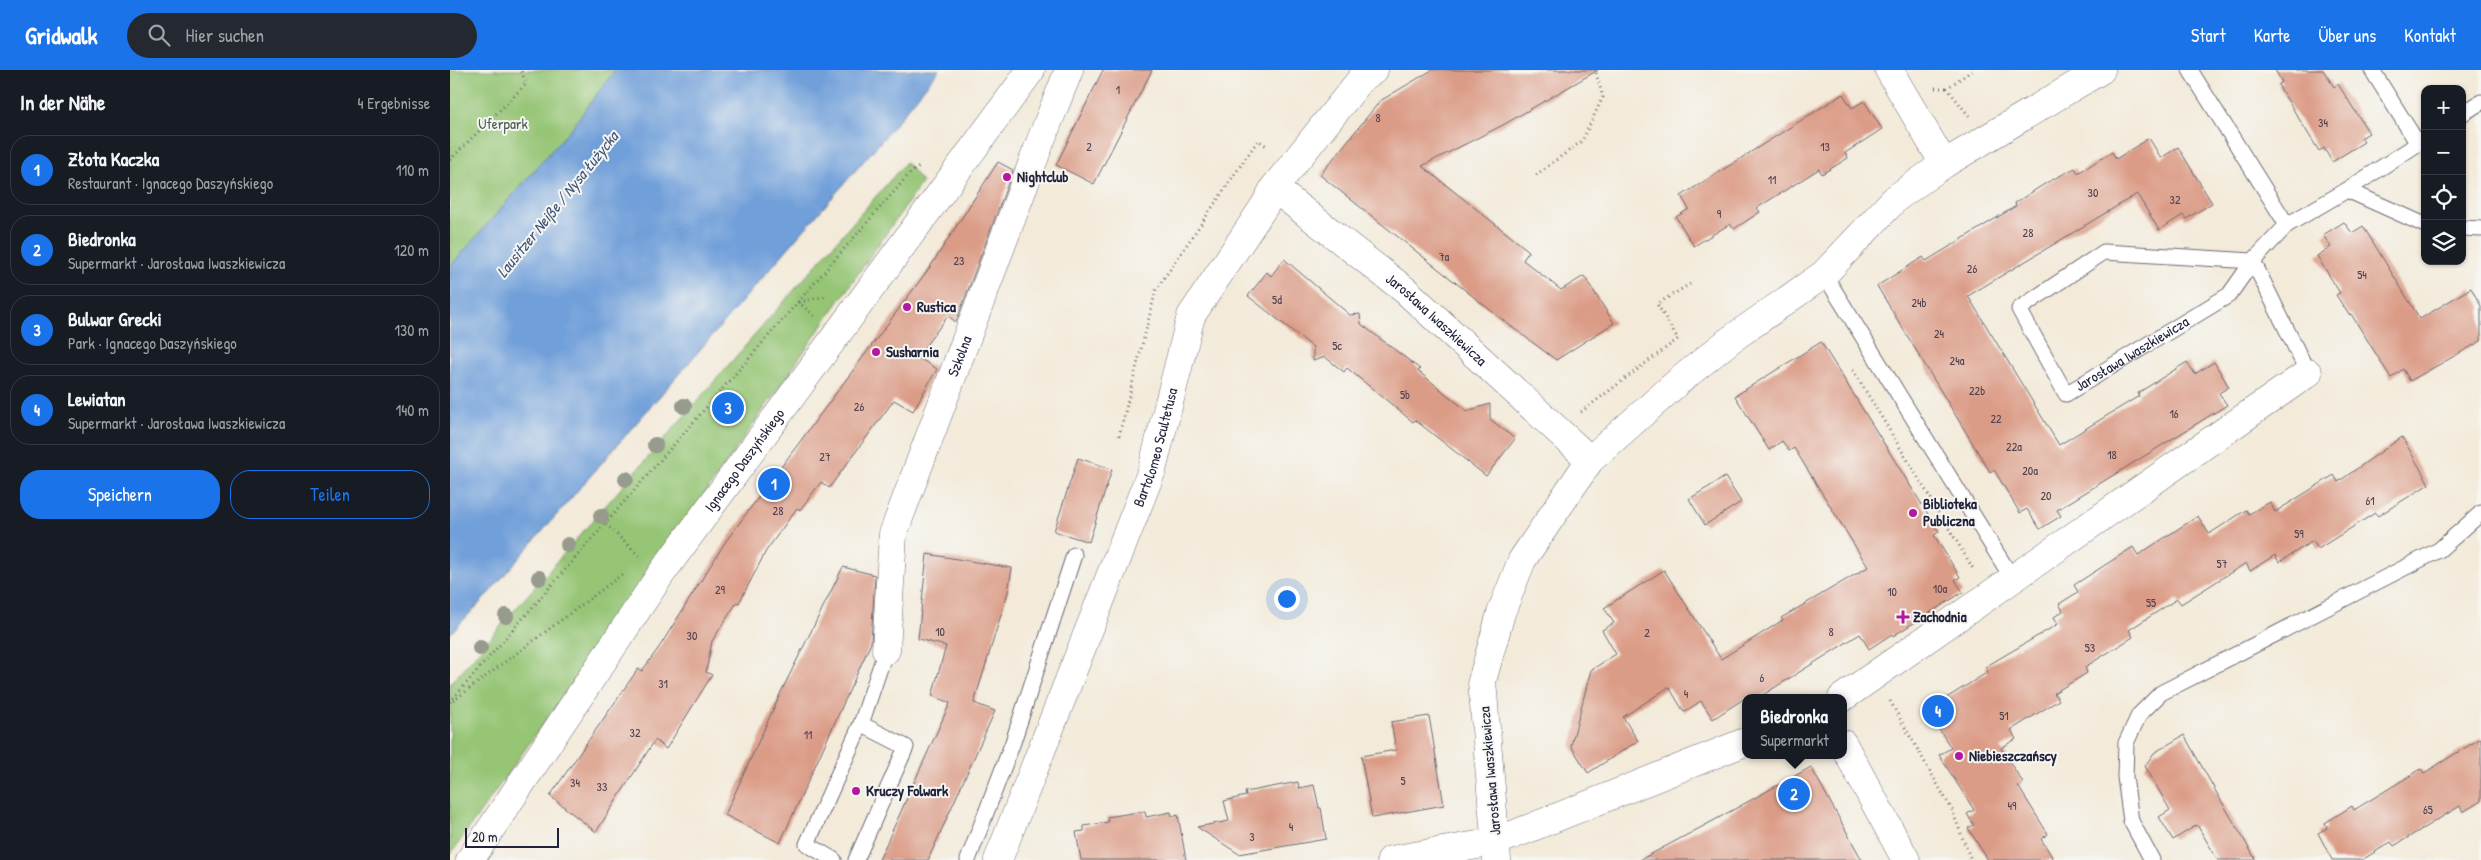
<!DOCTYPE html>
<html lang="de">
<head>
<meta charset="utf-8">
<style>
  :root { --surface:#171b24; --page:#242831; --text:#f1f3f6; --muted:#9ea1a6; --line:#363941; --accent:#1a73e8 }
  body { margin:0; font-family:"Patrick Hand",sans-serif; background:var(--page); color:var(--text) }
  .controls { position:absolute; right:15px; top:15px; display:grid; overflow:hidden; border-radius:10px; box-shadow:0 1px 4px #0004 }
  .controls button { width:45px; height:45px; display:grid; place-items:center; padding:0; border:0; border-bottom:1px solid var(--line); background:var(--surface); color:var(--text); font:25px sans-serif }
  .scale { position:absolute; left:15px; bottom:12px; width:94px; box-sizing:border-box; padding-left:5px; border:2px solid #22223b; border-top:0; font-size:14px; line-height:18px; white-space:nowrap; color:#22223b; -webkit-text-stroke:4px #f6f6f2; paint-order:stroke }
  .you { position:absolute; left:836px; top:528px; width:18px; height:18px; margin:-12px; border:4px solid #fff; border-radius:50%; background:#1a73e8; box-shadow:0 0 0 8px #1a73e833 }
  .badge { display:grid; place-items:center; width:32px; height:32px; border-radius:50%; background:var(--accent); color:#fff; font-size:16px; font-weight:700 }
  .pin { position:absolute; translate:-50% -50%; border:2px solid #fff; box-shadow:0 1px 5px #0006 }
  .popup { position:absolute; left:1292px; top:624px; width:105px; height:65px; box-sizing:border-box; display:grid; place-content:center; border-radius:10px; background:var(--surface); filter:drop-shadow(0 1px 4px #0005); font-size:16px; white-space:nowrap; color:var(--muted) }
  .popup b { font-size:19px; color:var(--text) }
  .popup::after { content:''; position:absolute; left:50%; top:100%; margin-left:-10px; border:10px solid transparent; border-top-color:var(--surface) }
  .list { margin:0; padding:0; list-style:none }
  h2 { display:flex; justify-content:space-between; align-items:center; height:65px; margin:0; padding:0 20px; font-size:21px }
  h2 small { font-size:16px; font-weight:400; color:var(--muted) }
  .list li { display:grid; grid-template-columns:32px 1fr auto; gap:15px; align-items:center; box-sizing:border-box; height:70px; margin:0 10px 10px; padding:0 10px; border:1px solid var(--line); border-radius:20px }
  .list b { display:block; font-size:19px; white-space:nowrap }
  .list p { margin:0; font-size:16px; white-space:nowrap; color:var(--muted) }
  .list em { font-size:16px; font-style:normal; color:var(--muted) }
  .actions { display:flex; gap:10px; padding:15px 20px }
  .actions a { flex:1; padding:11px 0; border:1px solid var(--accent); border-radius:20px; text-align:center; font-size:18px; color:var(--accent) }
  .actions .main { background:var(--accent); color:#fff }
  .icon { flex:none; width:28px; height:28px; fill:none; stroke:currentColor; stroke-width:2; stroke-linecap:round; stroke-linejoin:round }
  .map { position:relative; flex:none; width:2031px; height:790px; overflow:hidden }
  header { display:flex; align-items:center; gap:30px; box-sizing:border-box; height:70px; padding:0 25px; background:var(--accent); color:#fff }
  header strong { font-size:24px }
  nav { display:flex; gap:28px; margin-inline-start:auto; font-size:18px }
  .search { width:350px; height:45px; background:var(--page); display:flex; align-items:center; gap:12px; box-sizing:border-box; padding:0 18px; border-radius:28px; color:var(--muted); font-size:19px }
  main { display:flex }
  aside { flex:1; background:var(--surface) }
  .map>svg:first-child { display:block }
  .green { fill:#95c574; stroke:#5c7458 }
  .water { fill:#6f9fd9; stroke:#48608a }
  .building { fill:#db9c87 }
  .lines { fill:none; stroke-linecap:round; stroke-linejoin:round }
  .service-casing { stroke:#6b6872; stroke-width:17 }
  .minor-casing { stroke:#6b6872; stroke-width:29 }
  .path { stroke:#6b6872; stroke-width:3; stroke-dasharray:1 4; stroke-linecap:butt }
  .service { stroke:#fff; stroke-width:15 }
  .minor { stroke:#fff; stroke-width:28 }
  .tree { fill:#969b8d }
  .poi-dot { fill:#b5179e; stroke:#f6f6f2; stroke-width:2 }
  .labels { text-anchor:middle; stroke-width:4; stroke-linejoin:round; paint-order:stroke }
  .number-label { font-size:12px; fill:#50404e }
  .park-label { font-size:15px; fill:#4a5b4f; stroke:#f6f6f2 }
  .poi-label { font-size:15px; font-weight:bold; fill:#22223b; stroke:#f6f6f2; text-anchor:start }
  .street-label { font-size:15px; fill:#22223b; stroke:#f6f6f2 }
  .water-label { font-size:16px; font-style:italic; fill:#41547a; stroke:#f6f6f2 }
</style>
</head>
<body>
<header>
<strong>Gridwalk</strong>
<div class="search"><svg class="icon" aria-label="search" viewBox="0 0 24 24"><circle cx="10" cy="10" r="6"/><path d="M15 15l6 6"/></svg>Hier suchen</div>
<nav><a>Start</a><a>Karte</a><a>Über uns</a><a>Kontakt</a></nav>
</header>
<main>
<aside>
<h2>In der Nähe<small>4 Ergebnisse</small></h2>
<ul class="list">
<li><span class="badge">1</span><div><b>Złota Kaczka</b><p>Restaurant · Ignacego Daszyńskiego</p></div><em>110 m</em></li>
<li><span class="badge">2</span><div><b>Biedronka</b><p>Supermarkt · Jarosława Iwaszkiewicza</p></div><em>120 m</em></li>
<li><span class="badge">3</span><div><b>Bulwar Grecki</b><p>Park · Ignacego Daszyńskiego</p></div><em>130 m</em></li>
<li><span class="badge">4</span><div><b>Lewiatan</b><p>Supermarkt · Jarosława Iwaszkiewicza</p></div><em>140 m</em></li>
</ul>
<div class="actions"><a class="main">Speichern</a><a>Teilen</a></div>
</aside>
<div class="map">
<svg width="2031" height="790" viewBox="0 0 2031 790">
  <rect width="100%" height="100%" fill="#f6f6f2"/>
  <filter id="ink" filterUnits="userSpaceOnUse"><feTurbulence type="fractalNoise" baseFrequency=".02" numOctaves="2"/><feDisplacementMap in="SourceGraphic" scale="10" xChannelSelector="R" yChannelSelector="G"/><feConvolveMatrix kernelMatrix="1 2 1 2 8 2 1 2 1" color-interpolation-filters="sRGB"/></filter>
  <filter id="wash" filterUnits="userSpaceOnUse"><feTurbulence type="fractalNoise" baseFrequency=".0096" numOctaves="4" result="noise"/><feDisplacementMap in="SourceGraphic" scale="20" xChannelSelector="R" yChannelSelector="G"/><feGaussianBlur stdDeviation="1.12" result="paint"/><feColorMatrix in="noise" values="0 0 0 0 0 0 0 0 0 0 0 0 0 0 0 0 0 1.4 0 .05"/><feComposite in="paint" operator="in"/></filter>
  <g filter="url(#wash)">
    <rect width="100%" height="100%" fill="#f3ead9"/>
    <path class="green" d="M0,0h165l-41,55 -124,142z
      M456,92l16,20 -315,452 -157,221v-171z"/>
    <path class="water" d="M165,0h324l-56,69 -402,463 -31,32v-367l124,-142z"/>
    <g id="blocks">
      <path class="building" d="M653,0h49l-58,114 -38,-19z
        M982,0h166l-95,55 -81,41 107,85 -6,9 38,30 23,-14 30,47 -58,37 -52,-39 -184,-146 60,-74z
        M1825,0h48l11,17 4,-3 31,49 -8,5 3,4 -32,20 -8,-14 -5,3 -41,-66 4,-3z
        M1393,24l9,14 12,-7 18,28 -37,24 3,5 -26,16 -3,-5 -62,39 3,4 -26,17 -4,-5 -36,22 -18,-29 13,-8 -8,-13z
        M1699,68l12,20 17,-11 34,56 -26,16 -3,-4 -24,15 -22,-36 -169,102 91,149 80,-49 -1,-3 49,-31 8,12 19,-12 15,25 -10,6 8,12 -170,105 4,6 -21,13 -13,-20 -7,4 -26,-43 -4,2 -113,-186 46,-29 3,4 90,-55 -1,-3 31,-20 29,-15 3,5 34,-21 4,7z
        M548,92l15,8 -57,152 -8,-6 -31,41 20,12 -24,42 -19,-11 -65,88 -8,-6 -21,28 -3,-2 -31,43 -27,52 -2,-1 -25,39 -6,31 6,3 -46,74 -11,-9 -59,92 -46,-36 88,-127 4,2 18,-25 66,-105 204,-274z
        M1894,152l8,11 11,-7 57,93 51,-31 10,18v35l-71,40 -7,-12 -12,9 -40,-64 -2,1 -13,-20 4,-2 -23,-37 14,-9 -8,-12z
        M834,189l66,56 10,-1 1,10 59,45 -2,2 49,40 23,-7v15l25,20 -29,37 -71,-56 -2,2 -66,-54 -3,4 -19,-15 -12,4v-14l-65,-51 19,-24 4,4z
        M1371,272l118,190 -5,3 26,42 -5,3 8,12 -70,44 -1,-2 -23,15 -9,-15 -102,64h-13l-32,21 -12,-18 -17,11 -15,-25 -46,30 15,24 -50,32 -17,-27 20,-76 25,-16 -14,-24 12,-7 -10,-15 60,-38 57,89 62,-39 -2,-2 87,-51 -74,-119 -5,3 -7,-10 -13,9 -34,-54z
        M1952,367l27,47 -51,32 -3,-3 -57,36 -5,-8 -34,21 -4,-7 -25,16 -4,-8 -65,41 -4,-5 -48,31 4,7 -48,30 2,6 -33,20 5,7 -48,30 5,9 -15,9 22,35 -5,3 30,48 -7,5 13,21h-66l-20,-32 6,-3 -7,-11 7,-4 -35,-55 12,-7 -24,-38 61,-38 -3,-5 73,-43 -4,-7 9,-6 -4,-7 19,-12 -4,-7 59,-38 5,8 60,-39 11,18 37,-24 3,4 21,-12 5,10 59,-37 4,7z
        M628,388l34,11 -23,73 -35,-11z
        M1275,407l16,25 -36,23 -16,-26z
        M477,484l85,14 -4,24 -34,111 21,8 -67,149h-49l71,-157 -18,-7 14,-50 -28,-7z
        M393,497l32,8 -4,68 -91,200 -55,-28 57,-125z
        M979,646l15,89 -72,13 -11,-62 35,-6 -5,-28z
        M1734,665l35,62 37,63h-38l-21,-35 -24,15 -14,-23 11,-7 -25,-44 9,-13z
        M2031,668v63l-18,11 -3,-6 -66,40 -3,-4 -29,18h-30l-14,-27 9,-5 -2,-5 27,-17 2,4 67,-41 3,4z
        M1361,697l51,93h-222l71,-38z
        M848,712l1,6 15,-3 5,23h2l5,31 -87,15 -42,-27 32,-6 -5,-20 22,-5 -1,-4z
        M695,741l1,6 25,-5 1,5 6,-2 8,45h-105l-5,-28 8,-1v-5l24,-4 -1,-5z"/>
    </g>
  </g>
  <g filter="url(#ink)">
    <use href="#blocks" fill-opacity="0" stroke="#6b6872" stroke-width="1"/>
    <g class="lines">
      <g class="service-casing">
        <g id="service">
          <path d="M1740,0l97,155"/>
          <path d="M1922,0l46,74"/>
          <path d="M2012,44l19,-12"/>
          <path d="M1897,120l78,-51"/>
          <path d="M2012,158l19,1"/>
          <path id="s1" d="M1803,191l-149,-9 -85,57 47,85 163,-99 24,-34 34,-36 60,-35 78,35"/>
          <path d="M1803,191l55,112"/>
          <path d="M1374,204l188,304"/>
          <path d="M411,654l25,-74"/>
          <path d="M384,790l-27,-16 54,-120 45,23 -50,113"/>
          <path d="M518,790l45,-118 61,-187"/>
          <path d="M1702,790l-21,-39 -6,-44 1,-34 13,-28 22,-22 278,-143 42,-37"/>
        </g>
      </g>
      <g class="minor-casing">
        <g id="minor">
          <path d="M1439,0l55,94"/>
          <path id="s2" d="M824,118l132,103 184,169"/>
          <path id="s3" d="M436,580l7,-116 148,-394 28,-70"/>
          <path d="M1392,628l466,-325"/>
          <path d="M1393,674l63,116"/>
          <path id="s4" d="M20,790l191,-286 370,-504"/>
          <path id="s5" d="M548,790l154,-390 39,-154 74,-111 9,-17 88,-110 12,-8"/>
          <path d="M941,790l104,-18 250,-100"/>
          <path d="M1047,790l-15,-179 19,-68 21,-53 68,-100 89,-79 51,-41 94,-66 72,-76 48,-34 157,-94"/>
        </g>
      </g>
      <path class="path" d="M1485,18h12
        M1519,46l-22,-28 26,-18
        M0,90l76,-76 -5,-14
        M1086,105l46,-34 21,-44 -8,-27
        M348,232l17,14
        M349,232l28,-6
        M1403,300l121,200
        M1131,342l97,-73 -21,-35 33,-20
        M669,366l37,-146 102,-150 10,7
        M156,454l33,32
        M3,631l171,-128
        M1440,631l62,109 19,50
        M0,632l461,-530 10,-6"/>
      <use href="#service" class="service"/>
      <use href="#minor" class="minor"/>
    </g>
    <g class="tree">
      <circle cx="234" cy="336" r="8"/>
      <circle cx="205" cy="375" r="8"/>
      <circle cx="176" cy="409" r="8"/>
      <circle cx="151" cy="446" r="8"/>
      <circle cx="118" cy="475" r="8"/>
      <circle cx="89" cy="508" r="8"/>
      <circle cx="56" cy="546" r="8"/>
      <circle cx="30" cy="578" r="8"/>
    </g>
  </g>
  <g class="poi-dot">
    <circle cx="557" cy="107" r="5"/>
    <circle cx="457" cy="237" r="5"/>
    <circle cx="426" cy="282" r="5"/>
    <circle cx="1463" cy="443" r="5"/>
    <path d="M1450.5 539.5h5v5h5v5h-5v5h-5v-5h-5v-5h5z"/>
    <circle cx="1509" cy="686" r="5"/>
    <circle cx="406" cy="721" r="5"/>
  </g>
  <g class="labels">
    <g class="number-label">
      <text x="668" y="24">1</text>
      <text x="928" y="52">8</text>
      <text x="1873" y="57">34</text>
      <text x="639" y="81">2</text>
      <text x="1375" y="81">13</text>
      <text x="1322" y="114">11</text>
      <text x="1643" y="127">30</text>
      <text x="1725" y="134">32</text>
      <text x="1269" y="148">9</text>
      <text x="1578" y="167">28</text>
      <text x="994" y="191">7a</text>
      <text x="509" y="195">23</text>
      <text x="1522" y="203">26</text>
      <text x="1912" y="209">54</text>
      <text x="827" y="234">5d</text>
      <text x="1469" y="237">24b</text>
      <text x="1489" y="268">24</text>
      <text x="887" y="280">5c</text>
      <text x="1507" y="295">24a</text>
      <text x="1527" y="325">22b</text>
      <text x="955" y="329">5b</text>
      <text x="409" y="341">26</text>
      <text x="1724" y="348">16</text>
      <text x="1546" y="353">22</text>
      <text x="1564" y="381">22a</text>
      <text x="1662" y="389">18</text>
      <text x="375" y="391">27</text>
      <text x="1580" y="405">20a</text>
      <text x="1596" y="430">20</text>
      <text x="1920" y="435">61</text>
      <text x="328" y="445">28</text>
      <text x="1849" y="468">59</text>
      <text x="1772" y="498">57</text>
      <text x="1490" y="523">10a</text>
      <text x="270" y="524">29</text>
      <text x="1442" y="526">10</text>
      <text x="1701" y="537">55</text>
      <text x="490" y="566">10</text>
      <text x="1381" y="566">8</text>
      <text x="1197" y="567">2</text>
      <text x="242" y="570">30</text>
      <text x="1640" y="582">53</text>
      <text x="1312" y="612">6</text>
      <text x="213" y="618">31</text>
      <text x="1236" y="628">4</text>
      <text x="1554" y="650">51</text>
      <text x="185" y="667">32</text>
      <text x="358" y="669">11</text>
      <text x="953" y="715">5</text>
      <text x="125" y="717">34</text>
      <text x="152" y="721">33</text>
      <text x="1562" y="740">49</text>
      <text x="1978" y="744">65</text>
      <text x="841" y="761">4</text>
      <text x="802" y="771">3</text>
    </g>
    <g class="park-label">
      <text x="53" y="59">Uferpark</text>
    </g>
    <g class="poi-label">
      <text x="567" y="112">Nightclub</text>
      <text x="467" y="242">Rustica</text>
      <text x="436" y="287">Susharnia</text>
      <text x="1473" y="439">Biblioteka<tspan x="1473" dy="17">Publiczna</tspan></text>
      <text x="1463" y="552">Zachodnia</text>
      <text x="1519" y="691">Niebieszczańscy</text>
      <text x="416" y="726">Kruczy Folwark</text>
    </g>
    <g class="street-label">
      <text dy="5" stroke="none"><textPath href="#s2" startOffset="209">Jarosława Iwaszkiewicza</textPath></text>
      <text dy="5" stroke="none"><textPath href="#s1" startOffset="426">Jarosława Iwaszkiewicza</textPath></text>
      <text dy="5" stroke="none"><textPath href="#s3" startOffset="306">Szkolna</textPath></text>
      <text dy="5" stroke="none"><textPath href="#s5" startOffset="442">Bartolomeo Scultetusa</textPath></text>
      <text dy="5" stroke="none"><textPath href="#s4" startOffset="485">Ignacego Daszyńskiego</textPath></text>
      <text transform="translate(1040 701) rotate(-95)" y="5">Jarosława Iwaszkiewicza</text>
    </g>
    <g class="water-label">
      <text transform="translate(107 134) rotate(-51)" y="6">Lausitzer Neiße / Nysa Łużycka</text>
    </g>
  </g>
</svg>
<div class="controls">
<button>+</button>
<button>−</button>
<button><svg class="icon" aria-label="locate" viewBox="0 0 24 24"><circle cx="12" cy="12" r="6"/><path d="M12 2v4M12 18v4M2 12h4M18 12h4"/></svg></button>
<button><svg class="icon" aria-label="layers" viewBox="0 0 24 24"><path d="M12 4l9 5-9 5-9-5zM3 14l9 5 9-5"/></svg></button>
</div>
<div class="scale">20 m</div>
<div class="you"></div>
<div class="pin badge" style="left:324px;top:414px">1</div>
<div class="pin badge" style="left:1344px;top:724px">2</div>
<div class="popup"><b>Biedronka</b>Supermarkt</div>
<div class="pin badge" style="left:278px;top:338px">3</div>
<div class="pin badge" style="left:1488px;top:641px">4</div>
</div>
</main>
</body>
</html>
